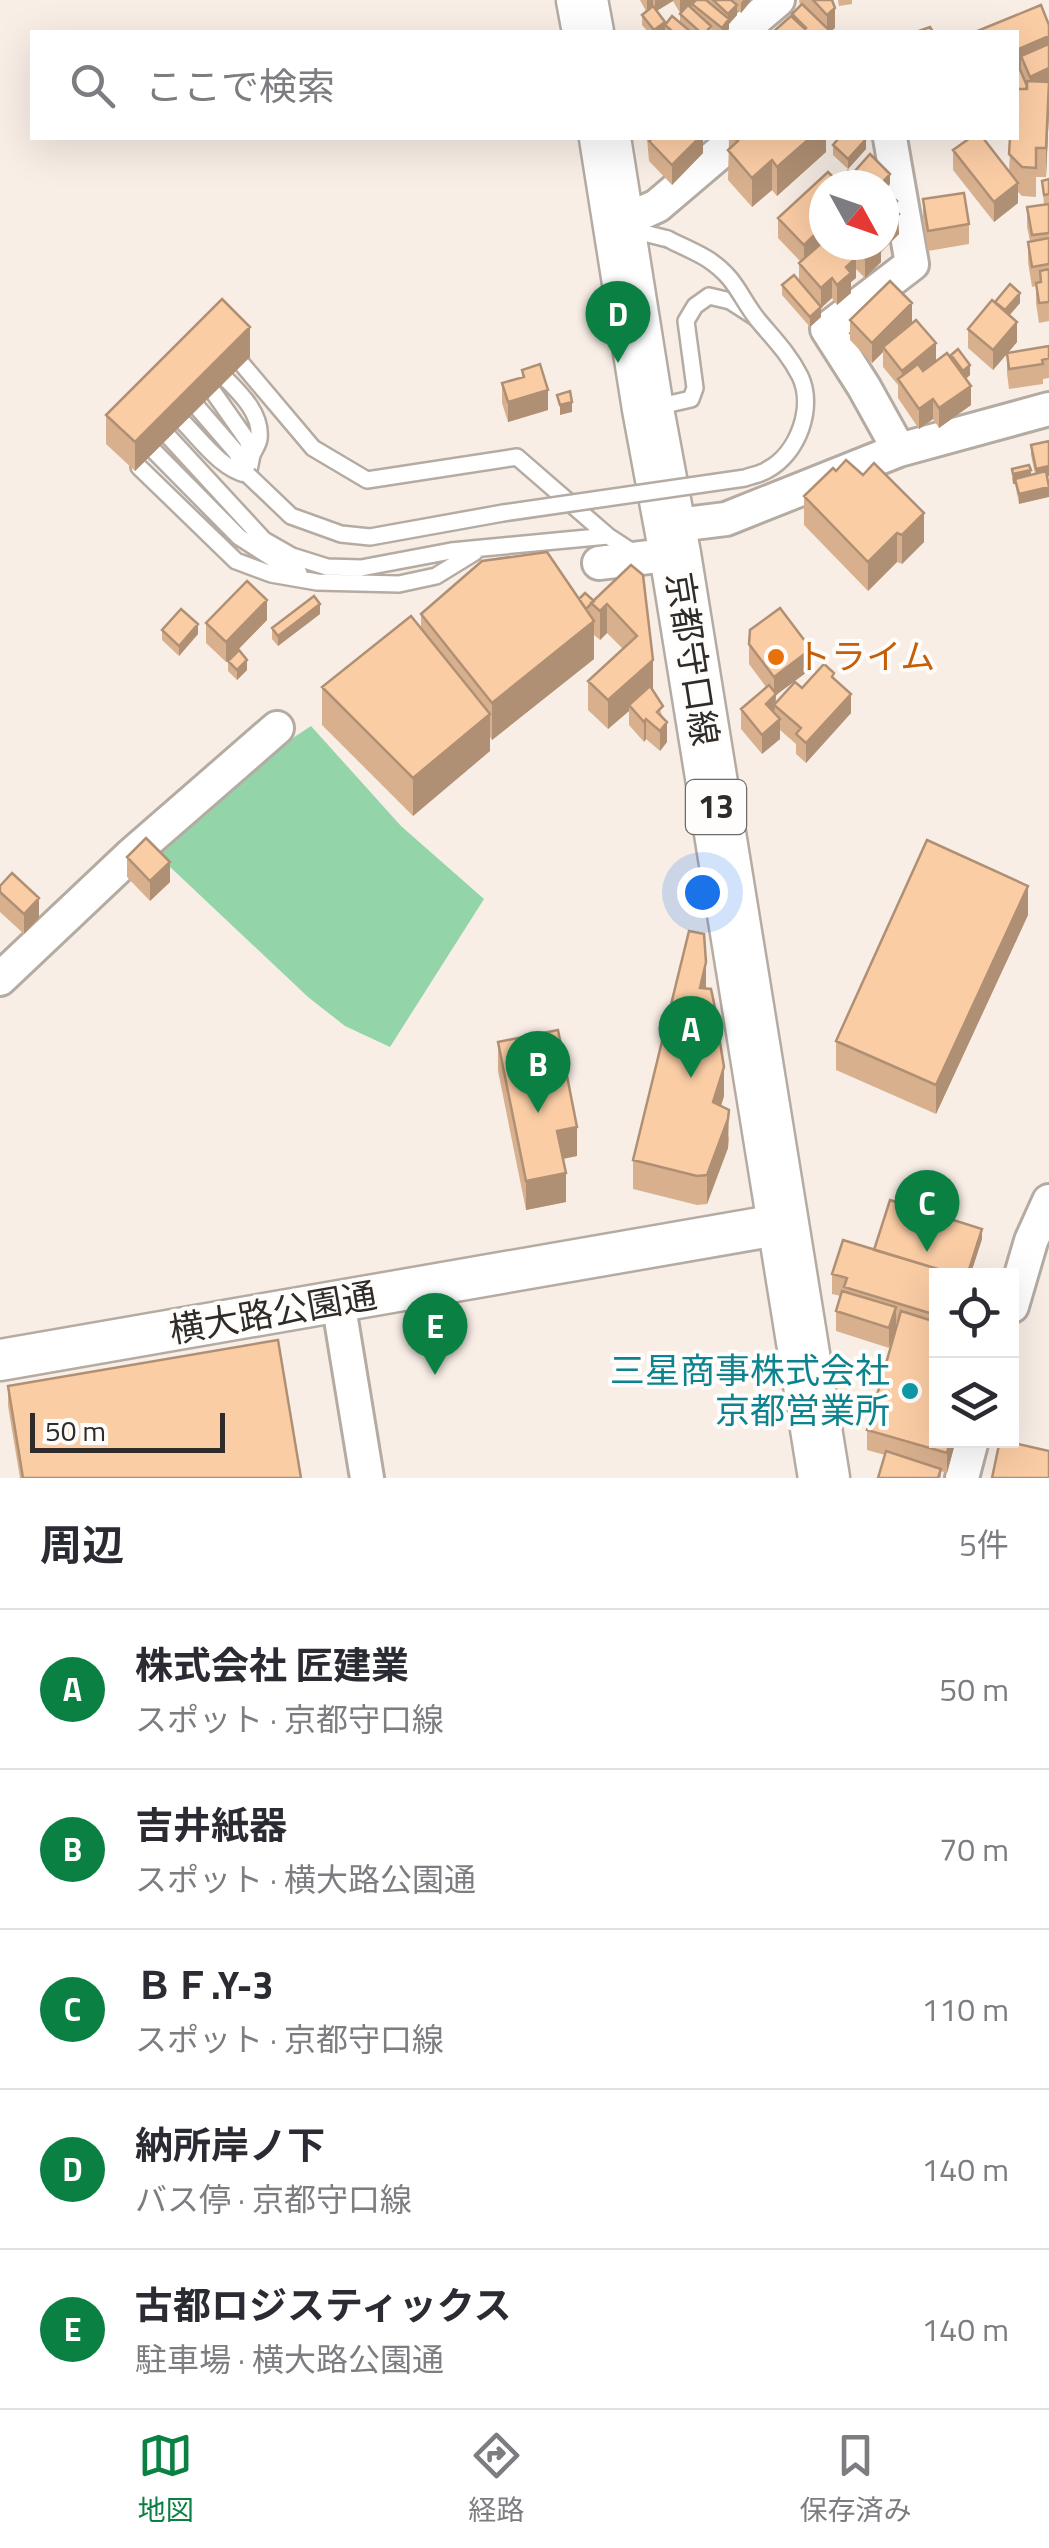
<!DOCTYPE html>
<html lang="ja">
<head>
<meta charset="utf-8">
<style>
  :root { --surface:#fff; --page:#f2f2f3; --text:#2b2b33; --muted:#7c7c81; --line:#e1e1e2; --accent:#0b8043 }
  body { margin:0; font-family:"Titillium Web","Noto Sans JP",sans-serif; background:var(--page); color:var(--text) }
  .controls { position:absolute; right:30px; bottom:30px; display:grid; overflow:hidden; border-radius:0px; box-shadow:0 10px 40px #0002 }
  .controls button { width:90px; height:90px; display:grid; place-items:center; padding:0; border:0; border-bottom:2px solid var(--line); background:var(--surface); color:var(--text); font:50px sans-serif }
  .compass { position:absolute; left:809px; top:170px; width:90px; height:90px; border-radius:50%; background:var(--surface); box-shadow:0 10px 40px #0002; rotate:130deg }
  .scale { position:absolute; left:30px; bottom:25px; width:195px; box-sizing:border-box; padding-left:10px; border:5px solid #2f2b28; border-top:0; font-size:28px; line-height:35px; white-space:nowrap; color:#2f2b28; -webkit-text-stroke:8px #fffdfb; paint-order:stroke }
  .you { position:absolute; left:702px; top:892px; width:35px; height:35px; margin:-25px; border:8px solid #fff; border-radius:50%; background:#1a73e8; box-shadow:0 0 0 15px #1a73e833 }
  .badge { display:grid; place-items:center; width:65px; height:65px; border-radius:50%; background:var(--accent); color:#fff; font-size:32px; font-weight:700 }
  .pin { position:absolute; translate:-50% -82px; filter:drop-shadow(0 2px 5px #0008) }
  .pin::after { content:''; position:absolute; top:52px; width:35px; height:30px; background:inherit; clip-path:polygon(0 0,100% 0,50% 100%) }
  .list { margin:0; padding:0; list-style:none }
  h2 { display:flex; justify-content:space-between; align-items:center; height:130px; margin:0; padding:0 40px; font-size:42px }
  h2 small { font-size:32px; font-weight:400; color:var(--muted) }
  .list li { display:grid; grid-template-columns:65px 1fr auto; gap:30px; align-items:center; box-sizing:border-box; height:160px; padding:0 40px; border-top:2px solid var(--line) }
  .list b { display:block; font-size:38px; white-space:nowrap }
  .list p { margin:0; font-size:32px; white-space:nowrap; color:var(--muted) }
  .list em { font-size:32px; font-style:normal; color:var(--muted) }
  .icon { flex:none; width:55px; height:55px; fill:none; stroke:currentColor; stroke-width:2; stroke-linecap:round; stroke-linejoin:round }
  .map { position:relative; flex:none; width:1049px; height:1478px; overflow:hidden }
  .search { position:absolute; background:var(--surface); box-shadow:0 10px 40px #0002; left:30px; right:30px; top:30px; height:110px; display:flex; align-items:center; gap:25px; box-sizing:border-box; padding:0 35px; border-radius:0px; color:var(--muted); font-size:38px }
  .sheet { height:930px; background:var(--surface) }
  nav { display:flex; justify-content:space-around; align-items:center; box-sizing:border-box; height:140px; border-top:2px solid var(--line); background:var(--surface); font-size:28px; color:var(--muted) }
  nav a { display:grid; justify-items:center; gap:5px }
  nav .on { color:var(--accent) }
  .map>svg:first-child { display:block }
  .green { fill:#93d5a9 }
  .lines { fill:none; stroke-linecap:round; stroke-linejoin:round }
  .service-casing { stroke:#b4aba3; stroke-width:20 }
  .minor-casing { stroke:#b4aba3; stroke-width:38 }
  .tertiary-casing { stroke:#b4aba3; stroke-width:45 }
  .primary-casing { stroke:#b4aba3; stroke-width:55 }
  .service { stroke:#fff; stroke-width:15 }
  .minor { stroke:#fff; stroke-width:32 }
  .tertiary { stroke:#fff; stroke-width:40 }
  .primary { stroke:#fff; stroke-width:50 }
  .service-bridge-casing { stroke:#b4aba3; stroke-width:20; stroke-linecap:butt }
  .service-bridge { stroke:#fff; stroke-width:15 }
  .wall { fill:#d8b08e; fill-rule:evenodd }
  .shaded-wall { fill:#b09074 }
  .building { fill:#fbcda5; stroke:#b09074; stroke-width:2.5 }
  .food-dot { fill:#e8710a; stroke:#fffdfb; stroke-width:4 }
  .culture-dot { fill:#0f9aa8; stroke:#fffdfb; stroke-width:4 }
  .labels { text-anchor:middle; stroke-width:8; stroke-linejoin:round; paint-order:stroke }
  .shield { fill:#fffdfb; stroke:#6d6a67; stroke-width:2.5 }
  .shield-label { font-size:32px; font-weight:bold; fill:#2f2b28 }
  .food-label { font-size:35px; fill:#c56008; stroke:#fffdfb; text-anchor:start }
  .street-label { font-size:35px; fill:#2f2b28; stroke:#fffdfb }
  .culture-label { font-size:35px; fill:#0d838f; stroke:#fffdfb; text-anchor:end }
</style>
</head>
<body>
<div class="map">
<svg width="1049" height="1478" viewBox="0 0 1049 1478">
  <rect width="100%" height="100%" fill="#f8eee6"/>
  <path class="green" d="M311,726l90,100 83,73 -94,148 -45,-21 -37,-29 -157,-148 122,-98z"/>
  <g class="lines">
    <g class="service-casing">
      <path id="service" d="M628,229l40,10
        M242,364l71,84 54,32 150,-23 91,79
        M227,380c15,15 35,35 32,59 -1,6 -5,11 -7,16
        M214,393l33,47 5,15 -4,20
        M656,407l35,-8 4,-11 -9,-67 9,-15 14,-10 21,5 25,16
        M198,408l38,44 12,23
        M183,422c19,19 38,47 65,53
        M169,437l95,103 28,16 35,11 34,1 90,-17 157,-15 26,17
        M154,451l85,86 42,27 18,9
        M139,467l97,94 35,13 46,8 82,2 37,-8 39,-24"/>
    </g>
    <g class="minor-casing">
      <path id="minor" d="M740,32l38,-32
        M890,138l22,126 -85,65 37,58 35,63
        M617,224l40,-18 80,-68
        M669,526l57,-7 173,-69 150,-41
        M599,563l76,-9
        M0,979l131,-124 146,-127
        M338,1301l29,177
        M1012,1306l19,-65 18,-40
        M962,1478l10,-38"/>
    </g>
    <g class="tertiary-casing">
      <path id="tertiary" d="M0,1360l783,-136"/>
    </g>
    <g class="primary-casing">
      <path id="primary" d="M582,0l6,32
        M605,138l43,271 27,145 149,924"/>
    </g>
    <use href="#service" class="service"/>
    <use href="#minor" class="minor"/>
    <use href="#tertiary" class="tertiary"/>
    <use href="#primary" class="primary"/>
    <g class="service-bridge-casing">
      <path id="service-bridge" d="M248,475l43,41 50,18 29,3 133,-24 242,-35c8,-3 16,-4 22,-8 31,-16 48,-63 33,-94 -11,-22 -27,-38 -42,-56 -19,-24 -21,-41 -49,-60 -12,-8 -28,-14 -41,-21"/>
    </g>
    <use href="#service-bridge" class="service-bridge"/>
  </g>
  <path class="wall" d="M640,0h110v2l-9,11 -4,-4v6l-8,9v5l-3,3h-11l-4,-3v3h-63l-6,-7v-10l4,-4zM673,1l7,12v10l-15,2v4v-7l-9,-11z
    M799,0h33l3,28 -62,4 19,-15v-3l8,-8z
    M838,0h14v4l-13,2z
    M1049,25v86l-3,66h-10v20l-14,-1 -4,-4v11l-24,19 -41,-52v-20l56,22 7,-140z
    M647,138h56v15l-31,32 -23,-24z
    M729,138h97v14l-49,44 -5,-6 -20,17 -24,-27z
    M833,145l33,4 -18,20 -15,-14z
    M870,154l20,20v10l-5,5 12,12 2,33 -18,18v10l-16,16 -9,-9v9l-5,4v11l-14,12 -5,-7 -11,10v9l-11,10 -28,-32v-10l12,-10 5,6v-18l1,-2 -22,-23v-20l50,-46 9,9 11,-10 7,6v-6zM856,182l4,3h24v60h-60v-60h32z
    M1049,179v142l-10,2 -3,-20v-17l-4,1 -4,-25v-20l2,-1 -3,-14v-20l17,-3 -2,-23z
    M923,199l46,25v20l-41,7 -5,-32z
    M995,303h25l-10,12 7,27 -9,11 41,-7v32l-6,1v5l-34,5 -2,-16v-19l-14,16 -25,-22v-19z
    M850,320l62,3 24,39 15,-3v-4l19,20 -4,4 5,26 -32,23 -6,-9 -14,10 -21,-31v-13l-15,-18v-15l-11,11 -22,-23z
    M250,357l-115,114 -29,-27v-29z
    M522,370l26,40 -40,12 -6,-19v-20l20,-6z
    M1031,445l16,31 -28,28 -4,-20h-2l-1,-5v-10l19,6 4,-1 -4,-19z
    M836,471l27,4 61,67 -22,22 -5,-2 -29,29 -64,-66v-29z
    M631,565l22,125 10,28 4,24 -7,9 -14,-12 -2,3 -15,-17v-14l-21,18 -20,-19v-29l35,-32 -16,-16 -7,7 -6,-5v24l-102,81 -2,-3v14l-77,65 -91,-91v-38l99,-58v-15l158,-15 15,2z
    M320,614l-42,32 -6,-7v-11z
    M267,620l-41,42 -20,-19v-20z
    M162,630l36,4 -19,22 -17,-16z
    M749,644l62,25 -35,26v7l26,-14 32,-9 17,34 -45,50 -10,-9v-10l-16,-14v9l-18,15 -21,-25v-20l25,-22 -17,-23z
    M228,661l19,9 -10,10 -9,-9z
    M127,857l43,25 -20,19 -23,-24z
    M0,886l39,32 -15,16 -24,-22z
    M1028,915l-92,199 -100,-44v-29z
    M706,988l10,42 8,66 -3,10 8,33 -1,9 -21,56 -10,1 -64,-16v-29z
    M498,1042l79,114 -14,3 3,43 -40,8 -28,-139z
    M982,1239l-12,37h-34v164h20l-9,33 -6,-2v7l-56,-23 -18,-5v-20l31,-107 -2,-1v5l-7,21 -53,-17v-20l5,-15 -9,-2v-20l42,-24z
    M8,1386l293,92h-281l-12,-72z"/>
  <path class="shaded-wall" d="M647,0h6v8l-6,4z
    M655,0h18v1l-18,11z
    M680,0h21l-21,13z
    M743,0h7v2l-9,11v-10z
    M737,5v10l-8,9v5l-3,3h-4v-4l6,-8v-6z
    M835,8v20l-5,4h-4l1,-1v-16z
    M665,22v10h-11v-2z
    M1049,36v20h-28v12l-5,2v-20z
    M1049,68v43l-3,66v-29l-16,-52v-19z
    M699,138h4v15l-31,32v-20z
    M810,138h16v14l-49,44v-29z
    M866,139v10l-18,20v-10z
    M772,160v30l-20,17v-29z
    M890,174v10l-6,6v-5h-4z
    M1018,183v20l-24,19v-20z
    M897,201l2,33 -18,18v10l-16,16v-20l13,-13h6v-16l7,-22z
    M824,226v19l-20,20v-20z
    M856,258v20l-5,4v11l-14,12v-20l9,-18z
    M832,278v20l-11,10v9l-11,10v-10l11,-9v-20z
    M1020,293v10l-15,17v-10z
    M912,303v20l-29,24v5l-11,11v-20z
    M1017,322v20l-24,28v-20z
    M250,327v30l-115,114v-29z
    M936,343v20l-34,23v-15z
    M970,365v10l-7,6v-10z
    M971,386v19l-32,23v-20z
    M548,390v20l-40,12v-20z
    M933,399v20l-14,10v-20z
    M572,402v10l-12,3v-10z
    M1049,466v10l-13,3v-10z
    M1031,470v10l-16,-1v5h-2v-10z
    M1049,487v10l-30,7v-10z
    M924,513v29l-22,22v-29z
    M897,533v29l-29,29v-29z
    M267,600v20l-41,42v-20z
    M320,604v10l-42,32v-10z
    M607,604v29l-7,7v-29z
    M594,621v38l-102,81v-37z
    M198,624v10l-19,22v-10z
    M811,649v20l-35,26 -2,21 -8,-12 8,-7v-20z
    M247,660v10l-10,10v-10z
    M653,660v30l-21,18 -3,-3v6l-21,18v-29z
    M851,694v19l-45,50v-20z
    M490,714v37l-77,65v-38z
    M646,719v20l-2,3v-20z
    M780,719v20l-18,15v-19z
    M667,722v20l-7,9v-20z
    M170,862v20l-20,19v-20z
    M1028,886v29l-92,199v-29z
    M39,898v20l-15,16v-20z
    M706,962v29l-6,-3z
    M716,1012v29l-8,-11z
    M724,1067v29l-11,35v-29z
    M729,1110l-1,38 -21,56v-29z
    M577,1127v29l-20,4v-29z
    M566,1173v29l-40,8v-29z
    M982,1229v10l-12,37h-3z
    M896,1307v20l-7,21v-20z
    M950,1440h6l-9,33v-20z"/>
  <path class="building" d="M696,0h10l23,19 -7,9 -30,-24z
    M713,0h18l6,5 -9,9z
    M813,0h19l3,8 -8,7z
    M802,4l27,26 -3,2h-53l18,-16 14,13 1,-1 -14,-14z
    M688,5l23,21 -5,6h-6l-20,-18z
    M1041,5l8,20v11l-33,14v-18h-41z
    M653,6l12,16 -11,8 -12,-15z
    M672,16l19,16h-18l-8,-7z
    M930,27l3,5h-17z
    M1049,44v24l-19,9 -9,-21z
    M1019,67l8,19 -1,3h-10v-21z
    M1027,81l22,1 -3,66h-10v20l-14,-1 -13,-13 1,-16h6v-49h11z
    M653,138h46l-27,27 -23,-24z
    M735,138h75l-33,29 -5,-7 -20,18 -24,-28 10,-9z
    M839,138h25l2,1 -18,20 -15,-14z
    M970,138h13l35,45 -24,19 -41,-52z
    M870,154l20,20 -10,11h-9l-16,-14z
    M848,171l8,7 -6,7h-9l-4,-4z
    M828,172l13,13h-17v41l-20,19 -26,-27z
    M1049,179v15l-5,1 -2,-14z
    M884,189l13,12 -6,6 8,7 -15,15z
    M964,193l5,31 -41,7 -5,-32z
    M1049,204v29l-17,2 -5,-28z
    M1049,238v26l-17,3 -4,-25z
    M824,241v4h21l11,13 -10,9 5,6 -14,12 -5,-7 -11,10 -22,-25z
    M851,245h27l-13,13z
    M1049,269v33l-10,1 -3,-20 5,-1 -1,-11z
    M794,275l27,32 -11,10 -28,-32z
    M890,281l22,22 -40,40 -22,-23z
    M1010,284l10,9 -15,17 -10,-8z
    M222,299l28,28 -115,115 -29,-27z
    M992,300l25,22 -24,28 -25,-21z
    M916,320l20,23 -34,28 -19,-24z
    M1049,346v12l-7,2 1,4 -34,5 -2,-16z
    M958,349l12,16 -7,6 -12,-16z
    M947,353l24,33 -32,22 -6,-9 -14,10 -21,-30 20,-15 5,7z
    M540,364l8,26 -40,12 -6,-19 22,-6 -2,-7z
    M570,391l2,11 -12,3 -3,-10z
    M1049,441v25l-13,3 -5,-24z
    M846,460l17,15 11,-12 50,50 -22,22 -5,-2 -29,29 -64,-66 29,-28 3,3z
    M1029,465l2,5 -18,4 -1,-5z
    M1046,471l3,16 -30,7 -4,-15z
    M547,552l47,69 -102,82 -71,-89 61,-53z
    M631,565l12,10 10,85 -45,40 -20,-19 49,-45 -30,-32 -7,7 -9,-8z
    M247,581l20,19 -41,42 -20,-19z
    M585,593l9,8 -8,8 -7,-10z
    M314,596l6,8 -42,32 -6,-8z
    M780,608l31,41 -37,28 -25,-33 1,-14z
    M181,609l17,15 -19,22 -17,-16z
    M411,616l79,98 -77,64 -91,-91z
    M239,650l8,10 -10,10 -9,-9z
    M824,664l10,9 -2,4 19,17 -45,49 -10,-9 5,-6 -27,-23 21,-23 7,6z
    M769,685l7,9 -10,10 14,15 -18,16 -21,-26z
    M650,686l13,20 -6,6 10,10 -7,9 -14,-12 -2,3 -15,-17z
    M146,838l24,24 -20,19 -23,-24z
    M927,840l101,46 -92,199 -100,-44z
    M12,873l27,25 -15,16 -24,-22v-6z
    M689,931l15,3 2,28 -6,26 11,1 5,23 -8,18h10l6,37 -11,35 16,8 -1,9 -21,56 -10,1 -64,-16z
    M558,1030l19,97 -20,4 9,42 -40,8 -28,-139z
    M890,1200l92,29 -15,47h-6l-87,-26z
    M843,1240l118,36h-25v39l-92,-28 3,-9 -15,-4z
    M842,1291l54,16 -7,21 -53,-17z
    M901,1311l35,11v118h14l-3,13 -80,-23z
    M278,1340l23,138h-278l-15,-92z
    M1000,1440l49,11v27h-57z
    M886,1451l55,18 -3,9h-60z"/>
  <circle class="food-dot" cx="776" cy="657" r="10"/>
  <circle class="culture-dot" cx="910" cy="1391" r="10"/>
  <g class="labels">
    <rect class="shield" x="686" y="780" width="60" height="54" rx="8"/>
    <g class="shield-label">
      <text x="716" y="818">13</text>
    </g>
    <g class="food-label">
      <text x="796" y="669">トライム</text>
    </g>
    <g class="street-label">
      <text transform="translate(692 659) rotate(81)" y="12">京都守口線</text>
      <text transform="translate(273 1313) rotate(-10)" y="12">横大路公園通</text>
    </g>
    <g class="culture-label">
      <text x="890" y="1383">三星商事株式会社<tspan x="890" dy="40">京都営業所</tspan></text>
    </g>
  </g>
</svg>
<div class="controls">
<button><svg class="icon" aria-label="locate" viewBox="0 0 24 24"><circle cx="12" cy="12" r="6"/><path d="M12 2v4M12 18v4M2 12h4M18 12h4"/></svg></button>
<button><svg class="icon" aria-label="layers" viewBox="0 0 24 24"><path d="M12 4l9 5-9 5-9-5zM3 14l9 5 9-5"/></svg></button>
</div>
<svg class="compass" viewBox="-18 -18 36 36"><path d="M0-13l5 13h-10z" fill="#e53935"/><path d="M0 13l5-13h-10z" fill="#7c7c81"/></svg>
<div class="scale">50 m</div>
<div class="you"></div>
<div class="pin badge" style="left:691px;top:1078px">A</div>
<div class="pin badge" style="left:538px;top:1113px">B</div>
<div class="pin badge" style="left:927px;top:1252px">C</div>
<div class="pin badge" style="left:618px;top:363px">D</div>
<div class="pin badge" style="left:435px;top:1375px">E</div>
<div class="search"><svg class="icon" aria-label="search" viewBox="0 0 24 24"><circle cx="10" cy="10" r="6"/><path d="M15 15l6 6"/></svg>ここで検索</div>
</div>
<section class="sheet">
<h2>周辺<small>5件</small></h2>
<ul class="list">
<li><span class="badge">A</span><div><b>株式会社 匠建業</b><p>スポット · 京都守口線</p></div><em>50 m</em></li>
<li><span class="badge">B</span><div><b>吉井紙器</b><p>スポット · 横大路公園通</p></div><em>70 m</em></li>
<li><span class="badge">C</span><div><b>ＢＦ.Y-3</b><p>スポット · 京都守口線</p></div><em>110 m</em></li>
<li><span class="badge">D</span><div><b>納所岸ノ下</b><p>バス停 · 京都守口線</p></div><em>140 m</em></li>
<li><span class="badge">E</span><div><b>古都ロジスティックス</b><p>駐車場 · 横大路公園通</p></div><em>140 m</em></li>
</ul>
</section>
<nav>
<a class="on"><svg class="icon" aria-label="map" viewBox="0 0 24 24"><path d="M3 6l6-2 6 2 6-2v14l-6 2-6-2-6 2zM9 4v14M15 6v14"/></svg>地図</a>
<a><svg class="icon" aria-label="directions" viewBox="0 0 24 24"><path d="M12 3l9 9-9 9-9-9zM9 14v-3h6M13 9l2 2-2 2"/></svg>経路</a>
<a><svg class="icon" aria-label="saved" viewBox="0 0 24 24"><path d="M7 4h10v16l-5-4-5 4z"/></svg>保存済み</a>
</nav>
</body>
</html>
